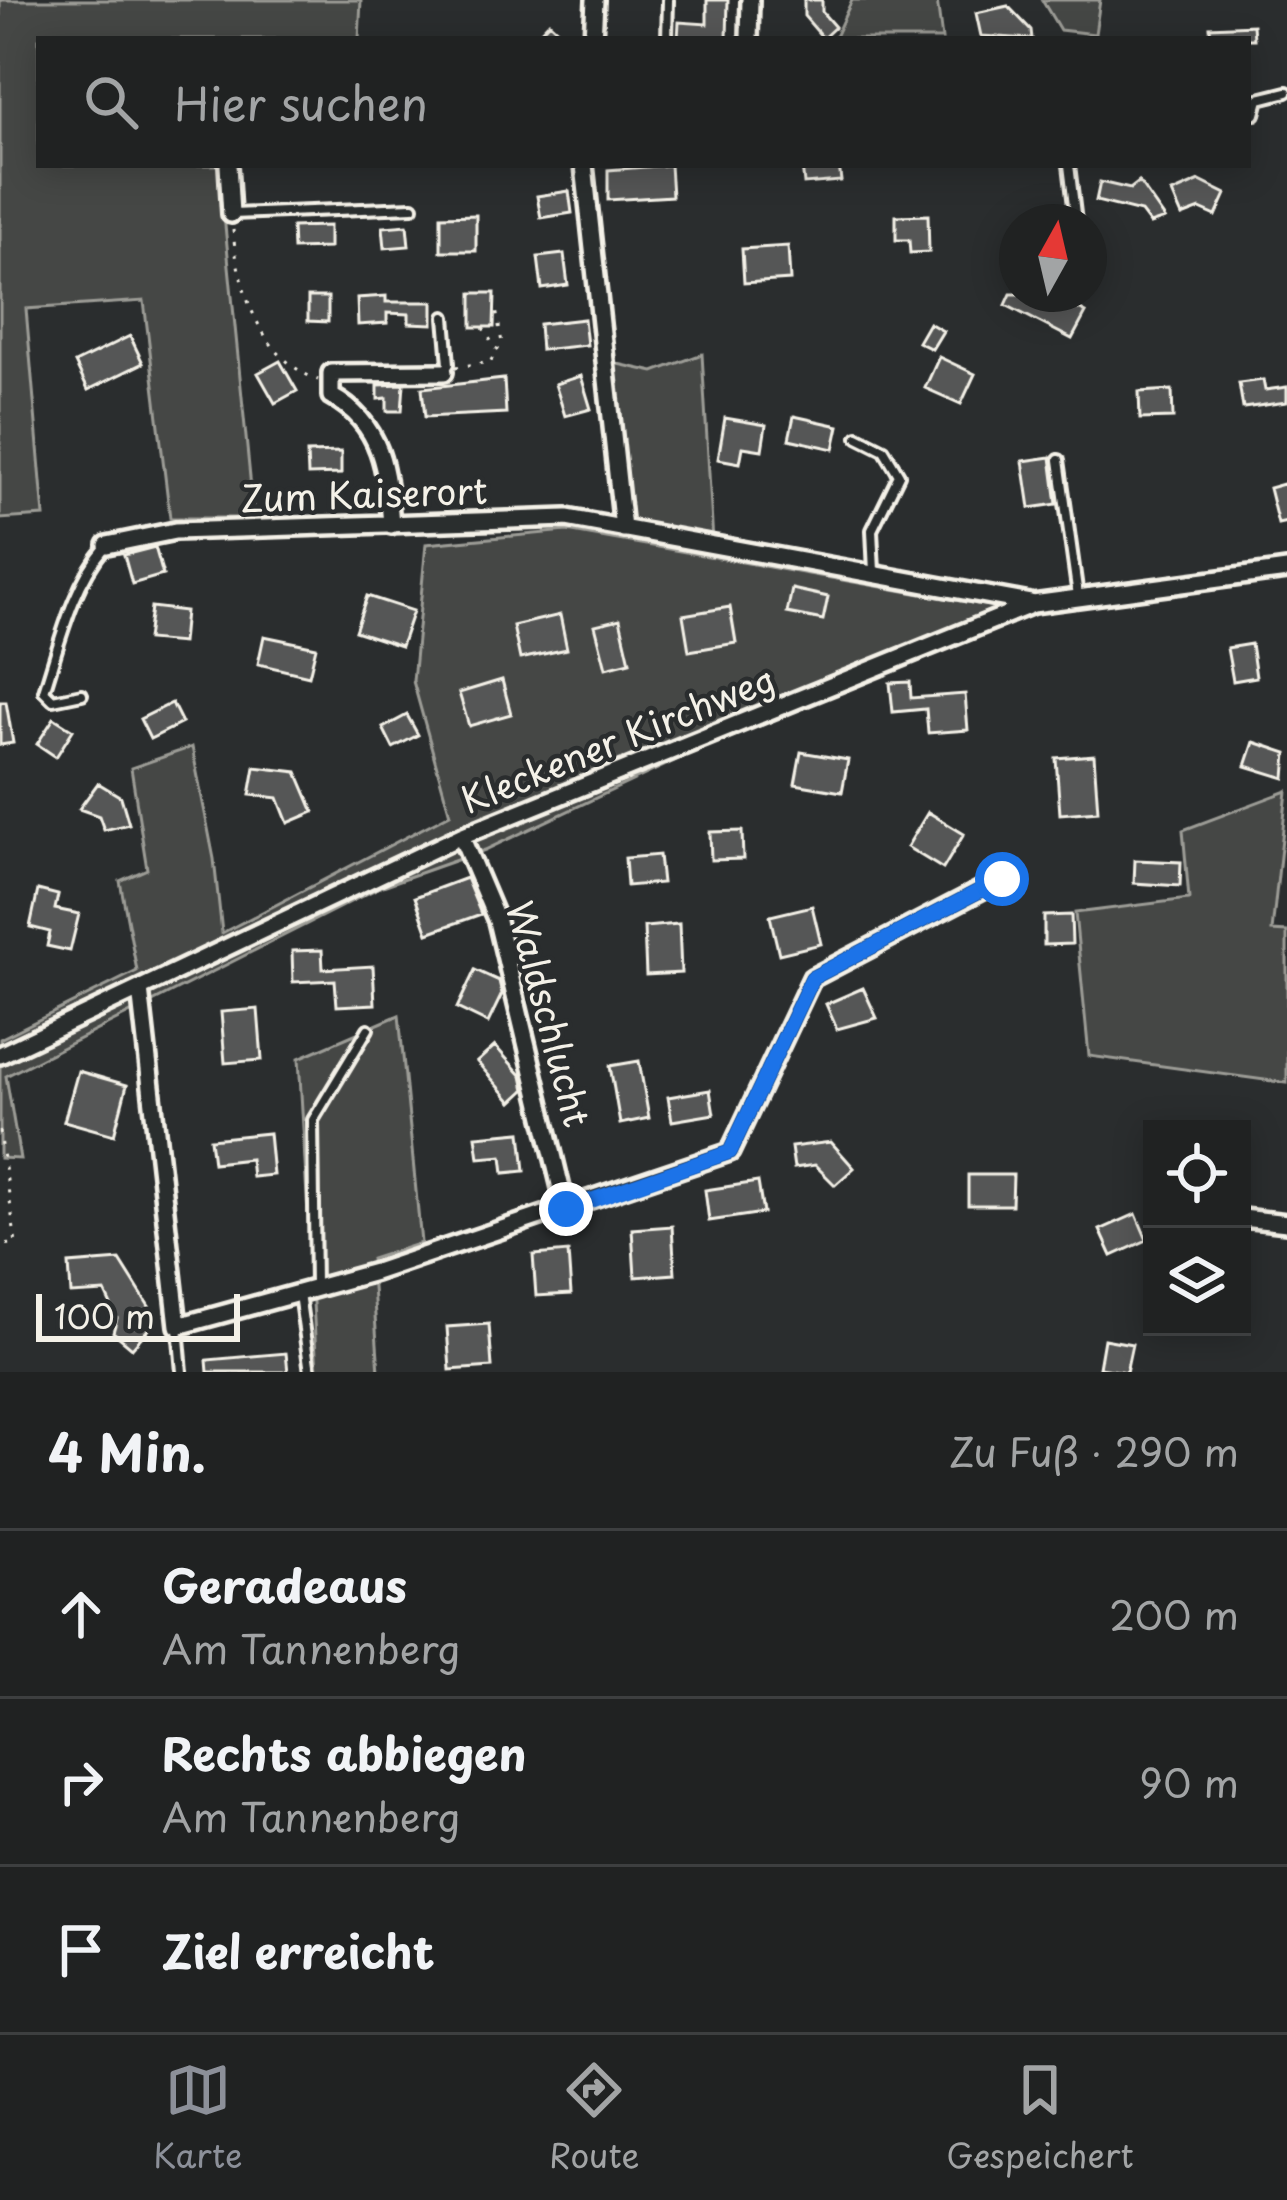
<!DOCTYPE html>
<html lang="de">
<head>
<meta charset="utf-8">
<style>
  :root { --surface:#202222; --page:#282a2a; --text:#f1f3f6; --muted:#a2a4a5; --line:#3d3f40; --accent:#8c9099 }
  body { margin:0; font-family:"Playpen Sans",sans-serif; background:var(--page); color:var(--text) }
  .controls { position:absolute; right:36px; bottom:36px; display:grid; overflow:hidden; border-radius:0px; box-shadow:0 6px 30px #0003 }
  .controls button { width:108px; height:108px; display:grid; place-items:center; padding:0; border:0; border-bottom:3px solid var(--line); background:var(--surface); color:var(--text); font:60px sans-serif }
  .compass { position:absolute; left:999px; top:204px; width:108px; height:108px; border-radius:50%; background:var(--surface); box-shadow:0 6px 30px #0003; rotate:8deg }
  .scale { position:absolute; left:36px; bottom:30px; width:204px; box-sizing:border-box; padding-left:12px; border:6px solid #f4f1e8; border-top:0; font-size:33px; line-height:42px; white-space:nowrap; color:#f4f1e8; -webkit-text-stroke:9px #2a2d2e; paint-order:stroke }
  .stop { position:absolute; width:36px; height:36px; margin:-27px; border:9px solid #1a73e8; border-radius:50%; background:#fff }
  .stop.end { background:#1a73e8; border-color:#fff; box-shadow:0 3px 12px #0008 }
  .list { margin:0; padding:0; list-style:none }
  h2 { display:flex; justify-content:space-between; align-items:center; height:156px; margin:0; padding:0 48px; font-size:51px }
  h2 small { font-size:39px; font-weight:400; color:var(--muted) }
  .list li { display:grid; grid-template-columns:78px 1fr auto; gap:36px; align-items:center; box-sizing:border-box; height:168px; padding:0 48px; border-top:3px solid var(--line) }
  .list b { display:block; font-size:45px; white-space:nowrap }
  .list p { margin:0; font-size:39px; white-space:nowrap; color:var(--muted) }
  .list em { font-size:39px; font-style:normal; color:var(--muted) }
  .icon { flex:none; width:66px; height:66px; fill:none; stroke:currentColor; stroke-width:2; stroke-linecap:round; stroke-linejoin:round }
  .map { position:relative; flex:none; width:1287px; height:1372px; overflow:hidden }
  .search { position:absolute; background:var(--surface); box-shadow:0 6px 30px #0003; left:36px; right:36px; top:36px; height:132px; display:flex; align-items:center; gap:30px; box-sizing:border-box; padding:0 42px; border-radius:0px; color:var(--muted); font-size:45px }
  .sheet { height:660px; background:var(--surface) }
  nav { display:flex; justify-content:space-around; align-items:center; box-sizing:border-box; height:168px; border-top:3px solid var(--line); background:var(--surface); font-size:33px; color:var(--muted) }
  nav a { display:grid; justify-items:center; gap:6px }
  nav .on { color:var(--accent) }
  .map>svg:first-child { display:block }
  .green { fill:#444645; stroke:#9c9c96; stroke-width:3 }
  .building { fill:#555756; stroke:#f4f1e8; stroke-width:3 }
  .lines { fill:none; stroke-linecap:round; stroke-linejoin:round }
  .service-casing { stroke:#f4f1e8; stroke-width:16 }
  .minor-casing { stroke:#f4f1e8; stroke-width:24 }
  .path { stroke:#f4f1e8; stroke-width:3; stroke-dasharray:3 9; stroke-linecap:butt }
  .service { stroke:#2a2d2e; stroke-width:8 }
  .minor { stroke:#2a2d2e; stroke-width:15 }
  .route { stroke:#1a73e8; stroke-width:15 }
  .labels { text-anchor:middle; stroke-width:9; stroke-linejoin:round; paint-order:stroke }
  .street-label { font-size:36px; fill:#f4f1e8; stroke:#2a2d2e }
</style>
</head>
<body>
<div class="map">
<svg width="1287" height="1372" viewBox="0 0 1287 1372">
  <rect width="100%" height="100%" fill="#2a2d2e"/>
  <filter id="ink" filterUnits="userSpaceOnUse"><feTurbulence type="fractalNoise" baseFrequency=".00833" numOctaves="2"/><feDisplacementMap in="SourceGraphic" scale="24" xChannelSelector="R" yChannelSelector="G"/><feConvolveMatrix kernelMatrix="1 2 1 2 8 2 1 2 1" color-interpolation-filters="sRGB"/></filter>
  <g filter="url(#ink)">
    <path class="green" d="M0,0h361l-2,39h-320v126h180l35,353h-84l-26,-217 -118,8 18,207 -44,3z
      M852,0h85l5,39h-108z
      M1042,0h58l-5,34 -35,-4z
      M702,354l11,188 -90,-13 -19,-168 50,11z
      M567,531l433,77 -515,242 -105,37 -374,189 14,83 -20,-1v-119l137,-68 -17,-90 27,-12 -16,-101 61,-21 22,112 8,74 228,-119 -37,-133 13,-137z
      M1287,791l-15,140 15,1v151l-198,-27 -14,-143 114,-14 -6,-69z
      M399,1015l22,228 -50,16 8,113h-62l-18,-314z"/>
    <path class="building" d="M707,0h21l-1,39h-49l1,-17 28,2z
      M804,0h18v12l13,15 -12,11 -19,-22z
      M1008,6l23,24 1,9 -51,-3 -5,-23z
      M549,22l18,17h-34z
      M1253,25l1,14h-43l-1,-12z
      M670,165l2,31 -64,4v-30z
      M802,165h37l2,16 -37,3z
      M1200,181l26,13 -10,22 -16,-7 -18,7 -10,-23z
      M1100,182l30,7 9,-7 26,37 -15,5 -9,-12 -45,-11z
      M569,191l3,22 -31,5 -4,-22z
      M476,215v36h-35v-35z
      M928,215l1,37 -19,1 -1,-13h-13v-24z
      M407,225l2,21 -24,2 -2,-21z
      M329,226v22l-36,1 -1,-22z
      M788,246l2,34 -46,3 -2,-34z
      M564,254l4,31 -26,4 -4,-32z
      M472,293h23l-1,34h-22z
      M1011,294h38l37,19 -14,26 -66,-34z
      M386,296v6h47v22l-24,-1v-9l-22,-1v10l-29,2 -1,-27z
      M308,297h20v25l-20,-1z
      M584,319l3,26 -46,5 -2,-26z
      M929,323l14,8 -11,18 -14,-7z
      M130,336l13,27 -55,27 -13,-27z
      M939,357l36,17 -14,30 -36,-16z
      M280,361l17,30 -22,12 -17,-30z
      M581,376l10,33 -26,7 -10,-32z
      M504,379l2,34 -81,4 -3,-29z
      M1263,380l2,10 22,-3v15l-44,6 -4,-25z
      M404,384l-2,27h-15v-13l-9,1v-14z
      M1172,390l1,28 -33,1 -1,-27z
      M794,416l45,10 -5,23 -45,-10z
      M725,418l41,7 -4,25 -19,-3 -3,16 -22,-4z
      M341,452v22l-33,1 -1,-22z
      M1051,457l6,47 -27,4 -7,-47z
      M1287,483v39l-9,2 -9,-36z
      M155,547l8,28 -31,9 -8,-29z
      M792,589l36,8 -5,23 -36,-7z
      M367,596l46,15 -12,35 -46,-15z
      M151,607l34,4 -3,32 -35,-3z
      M730,607l6,36 -47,8 -6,-36z
      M560,615l7,34 -47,10 -7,-33z
      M620,619l10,43 -24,6 -11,-43z
      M264,636l52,11 -7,29 -51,-12z
      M1251,644l5,33 -23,4 -6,-33z
      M502,680l9,34 -42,12 -10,-33z
      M910,682l1,16 54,-4 3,36 -40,3 -2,-24 -33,3 -3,-29z
      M0,702h6l7,41 -13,2z
      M172,703l10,20 -32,16 -10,-20z
      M407,715l11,20 -25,13 -10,-20z
      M54,718l19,12 -17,27 -19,-13z
      M1254,742l33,11 -2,25 -39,-12z
      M801,752l47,8 -6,32 -47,-8z
      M1094,755l4,56 -38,3 -4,-56z
      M255,767l42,5 17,40 -26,11 -10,-25 -28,-3z
      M98,783l23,14 8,27 -25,6 -5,-14 -20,-7z
      M928,812l36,22 -21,35 -36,-22z
      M742,831l1,28 -32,1 -1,-28z
      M659,855l3,28 -35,3 -2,-28z
      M1135,860l46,2 -1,24 -46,-3z
      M466,878l15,36 -53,19 -13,-36z
      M38,890l20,5 -3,14 24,5 -9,37 -23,-5 3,-14 -20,-5z
      M812,906l9,38 -42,10 -9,-38z
      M1071,915l1,29 -28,1v-29z
      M679,924l2,49 -35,2 -2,-48z
      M322,950l1,19 50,-3 2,38 -38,2 -2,-26 -42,2 -1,-31z
      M475,970l24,11 3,13 -14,29 -31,-15z
      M863,988l14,30 -40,11 -11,-25z
      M258,1009l4,51 -37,3 -4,-51z
      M495,1046l27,30 3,14 -13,12 -35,-40z
      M639,1061l10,57 -29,6 -10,-58z
      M78,1071l49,14 -13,50 -50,-14z
      M710,1090l4,24 -42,7 -4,-24z
      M521,1132l4,39 -21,2 -2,-17 -23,2 -3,-22z
      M269,1133l4,42 -21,2 -2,-18 -37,4 -3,-24z
      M831,1142l23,26 -19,17 -20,-20 -21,3 -3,-21z
      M968,1175h45l-1,30h-44z
      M758,1182l5,31 -54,8 -4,-31z
      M1136,1214l11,26 -35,16 -12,-26z
      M672,1226l3,48 -40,3 -3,-48z
      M568,1252l3,42 -35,2 -3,-41z
      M120,1260l37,59 -25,29 -19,-16 4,-14 -12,-26 -34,2 -2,-30z
      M489,1324l3,43 -42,3 -3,-43z
      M1104,1339l28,5 -6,28 -27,-4z
      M286,1353l2,19h-80l-1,-12z"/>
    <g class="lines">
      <g class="service-casing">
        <path id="service" d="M667,39l1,-39
          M1255,114l4,-15 28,-7
          M1069,165l7,57
          M233,214l180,-7
          M444,372l5,-8 -4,-47
          M858,437l26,13 15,25 -27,55 2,42
          M1059,460l19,136
          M82,694l-29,6 -9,-9c16,-49 28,-105 62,-145
          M315,1287l-2,-167 55,-91
          M299,1294l11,78
          M178,1327l4,45"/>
      </g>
      <g class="minor-casing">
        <path id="minor" d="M593,39l2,-39
          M749,39l1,-39
          M228,165l3,49
          M584,165l39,364
          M391,525c-4,-53 -8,-101 -60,-129v-23l113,-1
          M107,545l68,-14 392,-13 463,85
          M461,836l36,85 69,288
          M140,989l38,337 197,-54 355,-120 82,-174 190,-99
          M0,1055l461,-219 572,-232 254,-34
          M1242,1218l45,5"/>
      </g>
      <path class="path" d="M233,230c5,58 26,127 85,150
        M483,328l13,21
        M456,367l34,-5 12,-19 -6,-34
        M0,1131l16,113 -16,1"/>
      <use href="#service" class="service"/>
      <use href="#minor" class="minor"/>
    </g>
  </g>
  <g class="lines" filter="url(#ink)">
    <path class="route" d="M566,1209l164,-57 82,-174 190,-99"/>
  </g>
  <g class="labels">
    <g class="street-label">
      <text transform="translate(364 495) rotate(-2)" y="13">Zum Kaiserort</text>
      <text transform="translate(618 740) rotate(-22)" y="13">Kleckener Kirchweg</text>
      <text transform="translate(548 1014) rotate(75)" y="13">Waldschlucht</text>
    </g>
  </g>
</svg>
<div class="controls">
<button><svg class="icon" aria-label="locate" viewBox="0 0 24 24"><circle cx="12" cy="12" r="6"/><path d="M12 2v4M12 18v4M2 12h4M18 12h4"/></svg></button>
<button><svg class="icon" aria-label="layers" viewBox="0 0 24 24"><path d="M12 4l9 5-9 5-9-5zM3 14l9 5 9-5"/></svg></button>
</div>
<svg class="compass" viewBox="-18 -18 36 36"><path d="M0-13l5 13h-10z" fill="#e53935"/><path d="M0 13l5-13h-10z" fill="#a2a4a5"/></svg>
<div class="scale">100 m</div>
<div class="stop" style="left:1002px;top:879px"></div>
<div class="stop end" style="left:566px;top:1209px"></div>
<div class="search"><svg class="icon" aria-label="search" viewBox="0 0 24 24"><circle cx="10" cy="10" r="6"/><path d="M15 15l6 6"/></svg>Hier suchen</div>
</div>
<section class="sheet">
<h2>4 Min.<small>Zu Fuß · 290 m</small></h2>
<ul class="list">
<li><svg class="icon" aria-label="ahead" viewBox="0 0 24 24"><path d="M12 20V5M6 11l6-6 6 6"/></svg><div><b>Geradeaus</b><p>Am Tannenberg</p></div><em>200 m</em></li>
<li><svg class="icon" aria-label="right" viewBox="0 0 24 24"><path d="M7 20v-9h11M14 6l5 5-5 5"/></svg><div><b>Rechts abbiegen</b><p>Am Tannenberg</p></div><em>90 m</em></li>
<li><svg class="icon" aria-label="arrive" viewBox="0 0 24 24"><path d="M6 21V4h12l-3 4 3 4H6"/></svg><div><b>Ziel erreicht</b></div></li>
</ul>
</section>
<nav>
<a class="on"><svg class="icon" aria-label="map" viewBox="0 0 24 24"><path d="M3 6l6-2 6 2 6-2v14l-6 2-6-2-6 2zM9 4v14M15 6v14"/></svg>Karte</a>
<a><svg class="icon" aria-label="directions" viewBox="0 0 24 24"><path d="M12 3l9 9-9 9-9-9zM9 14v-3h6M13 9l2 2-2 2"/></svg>Route</a>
<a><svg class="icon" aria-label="saved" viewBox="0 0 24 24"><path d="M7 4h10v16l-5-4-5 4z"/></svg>Gespeichert</a>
</nav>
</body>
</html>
